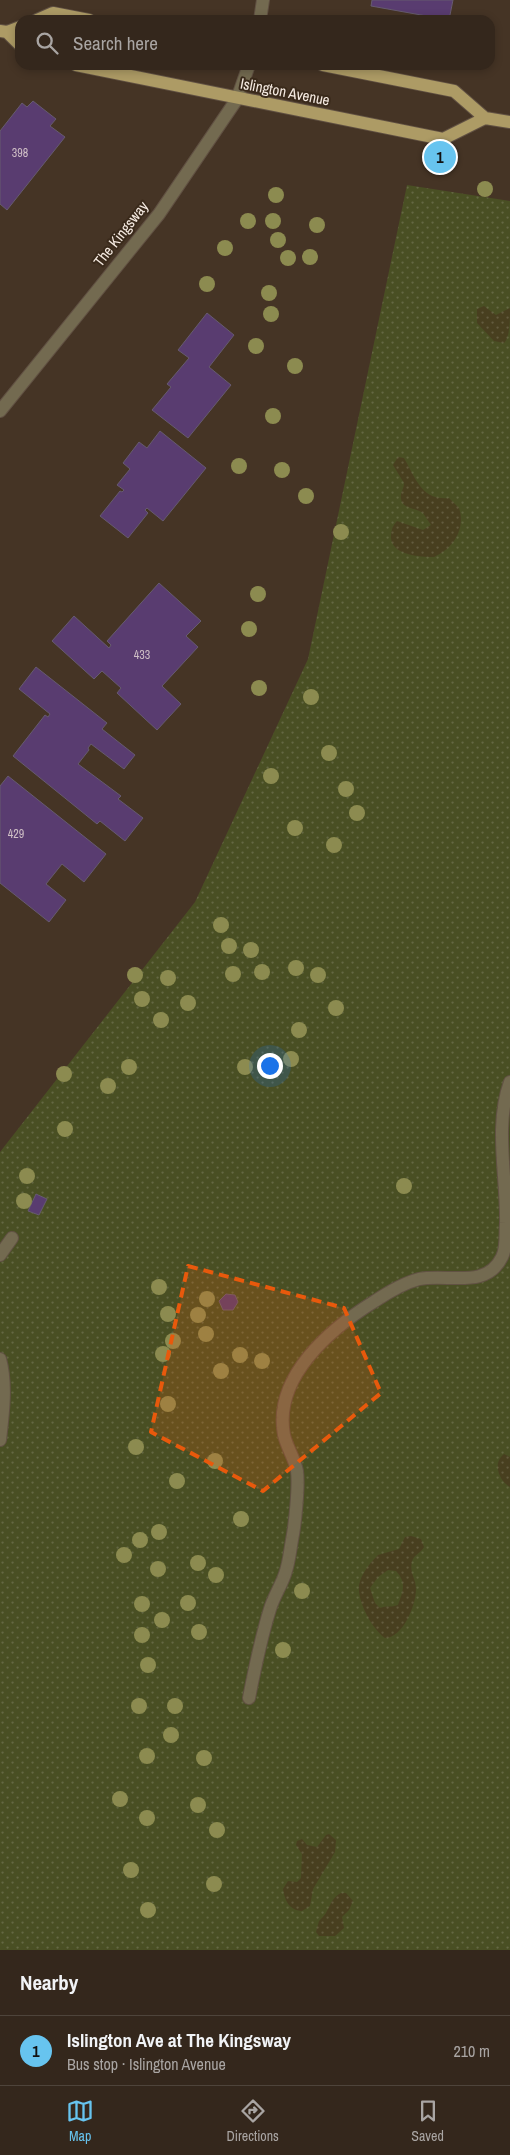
<!DOCTYPE html>
<html lang="en">
<head>
<meta charset="utf-8">
<style>
  :root { --surface:#34271c; --page:#3f3329; --text:#f1f3f6; --muted:#a9a5a3; --line:#4e443b; --accent:#67c4ef }
  body { margin:0; font-family:"Archivo Narrow",sans-serif; background:var(--page); color:var(--text) }
  .you { position:absolute; left:269px; top:1065px; width:18px; height:18px; margin:-12px; border:4px solid #fff; border-radius:50%; background:#1a73e8; box-shadow:0 0 0 8px #1a73e833 }
  .badge { display:grid; place-items:center; width:32px; height:32px; border-radius:50%; background:var(--accent); color:#111; font-size:16px; font-weight:700 }
  .pin { position:absolute; translate:-50% -50%; border:2px solid #fff; box-shadow:0 1px 5px #0006 }
  .list { margin:0; padding:0; list-style:none }
  h2 { display:flex; justify-content:space-between; align-items:center; height:65px; margin:0; padding:0 20px; font-size:21px }
  h2 small { font-size:16px; font-weight:400; color:var(--muted) }
  .list li { display:grid; grid-template-columns:32px 1fr auto; gap:15px; align-items:center; box-sizing:border-box; height:70px; padding:0 20px; border-top:1px solid var(--line) }
  .list b { display:block; font-size:19px; white-space:nowrap }
  .list p { margin:0; font-size:16px; white-space:nowrap; color:var(--muted) }
  .list em { font-size:16px; font-style:normal; color:var(--muted) }
  .icon { flex:none; width:28px; height:28px; fill:none; stroke:currentColor; stroke-width:2; stroke-linecap:round; stroke-linejoin:round }
  .map { position:relative; flex:none; width:510px; height:1950px; overflow:hidden }
  .search { position:absolute; background:var(--surface); box-shadow:0 2px 8px #0003; left:15px; right:15px; top:15px; height:55px; display:flex; align-items:center; gap:12px; box-sizing:border-box; padding:0 18px; border-radius:15px; color:var(--muted); font-size:19px }
  .sheet { height:135px; background:var(--surface) }
  nav { display:flex; justify-content:space-around; align-items:center; box-sizing:border-box; height:70px; border-top:1px solid var(--line); background:var(--surface); font-size:14px; color:var(--muted) }
  nav a { display:grid; justify-items:center; gap:2px }
  nav .on { color:var(--accent) }
  .map>svg:first-child { display:block }
  .grass { fill:url(#grass-dots) }
  .sand { fill:url(#sand-dots); fill-rule:evenodd }
  .building { fill:#593c70; stroke:#665b6f }
  .lines { fill:none; stroke-linecap:round; stroke-linejoin:round }
  .minor-casing { stroke:#615143; stroke-width:14 }
  .major-casing { stroke:#615143; stroke-width:14 }
  .minor { stroke:#736a50; stroke-width:12 }
  .major { stroke:#ad9b65; stroke-width:12 }
  .tree { fill:#8c8b50 }
  .marked { fill:#e8590c; fill-opacity:0.2; stroke:#e8590c; stroke-width:4; stroke-dasharray:10 6; stroke-linejoin:round }
  .labels { text-anchor:middle; stroke-width:4; stroke-linejoin:round; paint-order:stroke }
  .number-label { font-size:12px; fill:#cebec5 }
  .street-label { font-size:15px; fill:#f5eae1; stroke:#3a2a1b }
</style>
</head>
<body>
<div class="map">
<svg width="510" height="1950" viewBox="0 0 510 1950">
  <defs>
    <pattern id="grass-dots" width="8" height="8" patternUnits="userSpaceOnUse" patternTransform="scale(1.25)"><rect width="8" height="8" fill="#494f23"/><path d="M2 2h.1M6 6h.1" fill="none" stroke="#646843" stroke-width="1.8" stroke-linecap="round"/></pattern>
    <pattern id="sand-dots" width="8" height="8" patternUnits="userSpaceOnUse" patternTransform="scale(1.25)"><rect width="8" height="8" fill="#483f1f"/><path d="M2 2h.1M6 6h.1" fill="none" stroke="#635b3f" stroke-width="1.8" stroke-linecap="round"/></pattern>
  </defs>
  <rect width="100%" height="100%" fill="#453425"/>
  <path class="grass" d="M407,185l103,16v1749h-510v-798l195,-250 113,-243z"/>
  <path class="sand" d="M484,306l12,9 14,-7c0,11 0,30 -6,35l-10,-2 -17,-18v-14z
    M398,457l6,1c12,21 18,43 45,40l10,10c7,21 -6,41 -25,49 -14,0 -44,-2 -43,-21 0,-6 2,-11 6,-15l26,9 8,-5 -8,-12c-6,-5 -22,-4 -22,-15 -1,-5 3,-9 3,-15l-11,-18z
    M504,1454l6,3v30c-11,-6 -18,-24 -6,-33z
    M411,1536l10,3 3,8c-3,6 -11,8 -12,15 -3,10 4,17 4,27 0,16 -13,49 -31,49 -13,-9 -28,-37 -26,-53 2,-11 11,-22 19,-30l21,-6 6,-12zM388,1570l8,1c11,12 7,20 2,34 -7,3 -11,0 -18,3l-5,-5 -5,-15 8,-11z
    M329,1834l7,6 -1,12 -22,37 -3,17 -8,5c-13,-1 -17,-10 -19,-22l5,-8 9,1 4,-4 1,-24 -6,-9 1,-4 5,-2 5,6 10,2 9,-12z
    M341,1893h5l7,8 -4,9 -7,7 2,11 -9,8h-16l-3,-4 3,-11c12,-10 9,-21 22,-28z"/>
  <path class="building" d="M372,0h81l-4,20 -78,-14z
    M33,101l23,18 -6,7 15,11 -58,73 -7,-6v-73l22,-28 5,4z
    M207,313l27,22 -25,32 22,18 -43,53 -36,-28 19,-23 -4,-3 22,-26 -11,-8z
    M160,431l46,37 -43,53 -16,-13 -2,2 3,3 -20,25 -28,-22 20,-25 2,1 2,-2 -7,-5 13,-16 -7,-6 16,-21 8,6z
    M159,583l42,38 -15,15 12,11 -36,39 19,18 -24,26 -40,-37 4,-5 -19,-17 -8,8 -42,-38 22,-25 35,32 2,-3 -4,-4z
    M36,667l71,56 -5,6 33,26 -11,14 -33,-25 -3,4 1,2 -11,14 43,32 -3,3 25,19 -18,23 -25,-20 -3,3 -84,-68 32,-41 3,2 2,-3 -31,-25z
    M8,776l98,78 -22,28 -22,-18 -16,20 20,16 -17,22 -49,-39v-97z
    M36,1194l11,5 -8,16 -11,-4z
    M226,1294l9,1 3,7 -5,8h-10l-4,-9z"/>
  <g class="lines">
    <g class="minor-casing">
      <path id="minor" d="M260,20l3,-20
        M0,411l159,-197 78,-115 12,-34
        M0,1255l12,-17
        M0,1359c7,25 3,55 0,81
        M249,1698c6,-31 12,-60 21,-89 4,-13 11,-23 15,-35 4,-11 5,-23 7,-34 3,-15 7,-54 5,-69 -2,-12 -10,-23 -13,-36 -11,-58 46,-106 91,-134 12,-8 29,-18 44,-22 29,-6 67,11 83,-22 5,-9 3,-24 4,-34 1,-46 -12,-97 4,-141"/>
    </g>
    <g class="major-casing">
      <path id="major" d="M37,20l16,-7 36,7
        M0,31l7,1 13,-5
        M7,32l13,13
        M76,65l367,74 42,-21
        M323,65l131,26 31,27 25,4"/>
    </g>
    <use href="#minor" class="minor"/>
    <use href="#major" class="major"/>
  </g>
  <g class="tree">
    <circle cx="485" cy="189" r="8"/>
    <circle cx="276" cy="195" r="8"/>
    <circle cx="248" cy="221" r="8"/>
    <circle cx="273" cy="221" r="8"/>
    <circle cx="317" cy="225" r="8"/>
    <circle cx="278" cy="240" r="8"/>
    <circle cx="225" cy="248" r="8"/>
    <circle cx="310" cy="257" r="8"/>
    <circle cx="288" cy="258" r="8"/>
    <circle cx="207" cy="284" r="8"/>
    <circle cx="269" cy="293" r="8"/>
    <circle cx="271" cy="314" r="8"/>
    <circle cx="256" cy="346" r="8"/>
    <circle cx="295" cy="366" r="8"/>
    <circle cx="273" cy="416" r="8"/>
    <circle cx="239" cy="466" r="8"/>
    <circle cx="282" cy="470" r="8"/>
    <circle cx="306" cy="496" r="8"/>
    <circle cx="341" cy="532" r="8"/>
    <circle cx="258" cy="594" r="8"/>
    <circle cx="249" cy="629" r="8"/>
    <circle cx="259" cy="688" r="8"/>
    <circle cx="311" cy="697" r="8"/>
    <circle cx="329" cy="753" r="8"/>
    <circle cx="271" cy="776" r="8"/>
    <circle cx="346" cy="789" r="8"/>
    <circle cx="357" cy="813" r="8"/>
    <circle cx="295" cy="828" r="8"/>
    <circle cx="334" cy="845" r="8"/>
    <circle cx="221" cy="925" r="8"/>
    <circle cx="229" cy="946" r="8"/>
    <circle cx="251" cy="950" r="8"/>
    <circle cx="296" cy="968" r="8"/>
    <circle cx="262" cy="972" r="8"/>
    <circle cx="233" cy="974" r="8"/>
    <circle cx="135" cy="975" r="8"/>
    <circle cx="318" cy="975" r="8"/>
    <circle cx="168" cy="978" r="8"/>
    <circle cx="142" cy="999" r="8"/>
    <circle cx="188" cy="1003" r="8"/>
    <circle cx="336" cy="1008" r="8"/>
    <circle cx="161" cy="1020" r="8"/>
    <circle cx="299" cy="1030" r="8"/>
    <circle cx="291" cy="1059" r="8"/>
    <circle cx="129" cy="1067" r="8"/>
    <circle cx="245" cy="1067" r="8"/>
    <circle cx="64" cy="1074" r="8"/>
    <circle cx="108" cy="1086" r="8"/>
    <circle cx="65" cy="1129" r="8"/>
    <circle cx="27" cy="1176" r="8"/>
    <circle cx="404" cy="1186" r="8"/>
    <circle cx="24" cy="1201" r="8"/>
    <circle cx="159" cy="1287" r="8"/>
    <circle cx="207" cy="1299" r="8"/>
    <circle cx="168" cy="1314" r="8"/>
    <circle cx="198" cy="1315" r="8"/>
    <circle cx="206" cy="1334" r="8"/>
    <circle cx="173" cy="1341" r="8"/>
    <circle cx="163" cy="1354" r="8"/>
    <circle cx="240" cy="1355" r="8"/>
    <circle cx="262" cy="1361" r="8"/>
    <circle cx="221" cy="1371" r="8"/>
    <circle cx="168" cy="1404" r="8"/>
    <circle cx="136" cy="1447" r="8"/>
    <circle cx="215" cy="1461" r="8"/>
    <circle cx="177" cy="1481" r="8"/>
    <circle cx="241" cy="1519" r="8"/>
    <circle cx="159" cy="1532" r="8"/>
    <circle cx="140" cy="1540" r="8"/>
    <circle cx="124" cy="1555" r="8"/>
    <circle cx="198" cy="1563" r="8"/>
    <circle cx="158" cy="1569" r="8"/>
    <circle cx="216" cy="1575" r="8"/>
    <circle cx="302" cy="1591" r="8"/>
    <circle cx="188" cy="1603" r="8"/>
    <circle cx="142" cy="1604" r="8"/>
    <circle cx="162" cy="1620" r="8"/>
    <circle cx="199" cy="1632" r="8"/>
    <circle cx="142" cy="1635" r="8"/>
    <circle cx="283" cy="1650" r="8"/>
    <circle cx="148" cy="1665" r="8"/>
    <circle cx="139" cy="1706" r="8"/>
    <circle cx="175" cy="1706" r="8"/>
    <circle cx="171" cy="1735" r="8"/>
    <circle cx="147" cy="1756" r="8"/>
    <circle cx="204" cy="1758" r="8"/>
    <circle cx="120" cy="1799" r="8"/>
    <circle cx="198" cy="1805" r="8"/>
    <circle cx="147" cy="1818" r="8"/>
    <circle cx="217" cy="1830" r="8"/>
    <circle cx="131" cy="1870" r="8"/>
    <circle cx="214" cy="1884" r="8"/>
    <circle cx="148" cy="1910" r="8"/>
  </g>
  <path class="marked" d="M188,1266l156,42 37,85 -118,98 -112,-59z"/>
  <g class="labels">
    <g class="number-label">
      <text x="20" y="157">398</text>
      <text x="142" y="659">433</text>
      <text x="16" y="838">429</text>
    </g>
    <g class="street-label">
      <text transform="translate(285 92) rotate(11)" y="5">Islington Avenue</text>
      <text transform="translate(121 234) rotate(-52)" y="5">The Kingsway</text>
    </g>
  </g>
</svg>
<div class="you"></div>
<div class="pin badge" style="left:440px;top:157px">1</div>
<div class="search"><svg class="icon" aria-label="search" viewBox="0 0 24 24"><circle cx="10" cy="10" r="6"/><path d="M15 15l6 6"/></svg>Search here</div>
</div>
<section class="sheet">
<h2>Nearby<small></small></h2>
<ul class="list">
<li><span class="badge">1</span><div><b>Islington Ave at The Kingsway</b><p>Bus stop · Islington Avenue</p></div><em>210 m</em></li>
</ul>
</section>
<nav>
<a class="on"><svg class="icon" aria-label="map" viewBox="0 0 24 24"><path d="M3 6l6-2 6 2 6-2v14l-6 2-6-2-6 2zM9 4v14M15 6v14"/></svg>Map</a>
<a><svg class="icon" aria-label="directions" viewBox="0 0 24 24"><path d="M12 3l9 9-9 9-9-9zM9 14v-3h6M13 9l2 2-2 2"/></svg>Directions</a>
<a><svg class="icon" aria-label="saved" viewBox="0 0 24 24"><path d="M7 4h10v16l-5-4-5 4z"/></svg>Saved</a>
</nav>
</body>
</html>
